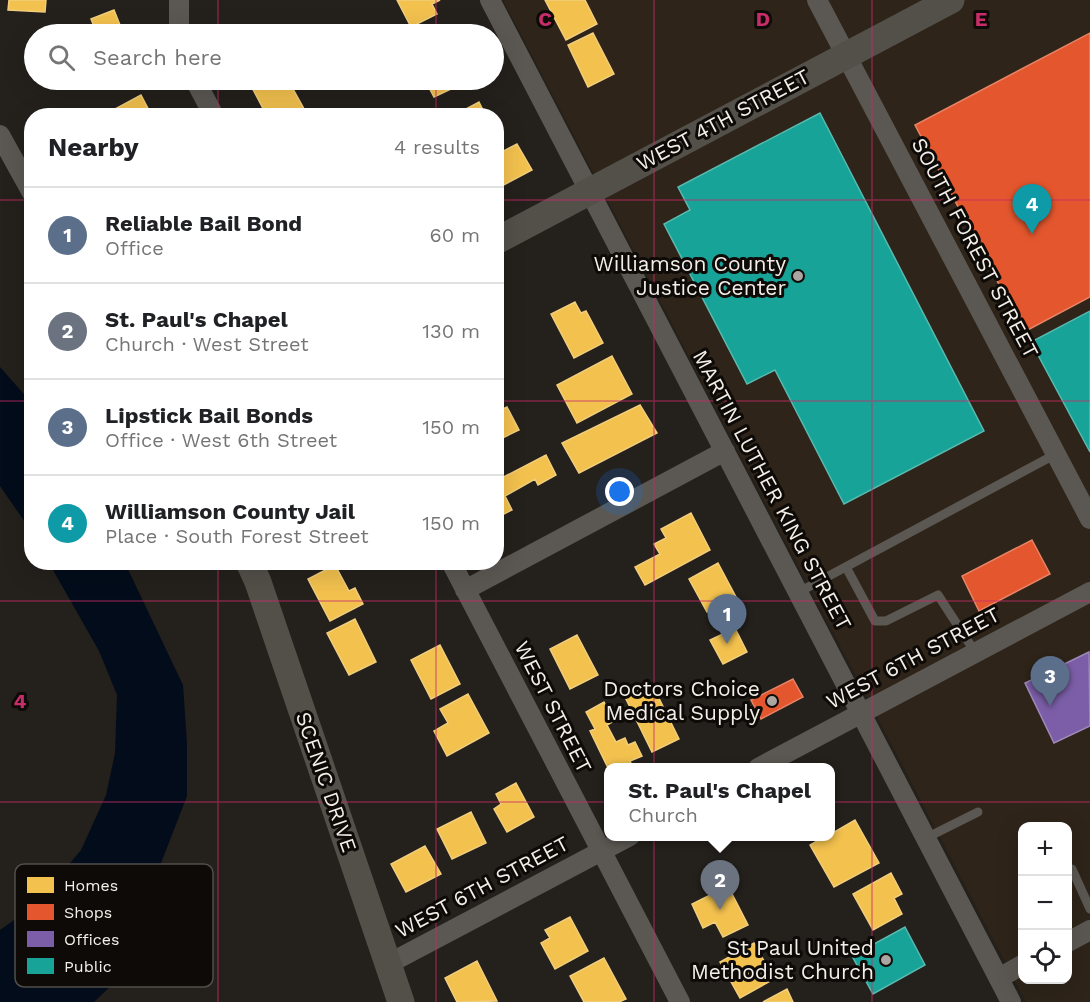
<!DOCTYPE html>
<html lang="en">
<head>
<meta charset="utf-8">
<style>
  :root { --surface:#fff; --page:#f6f6f6; --text:#202124; --muted:#757577; --line:#e0e0e0; --accent:#5f5d5c }
  body { margin:0; font-family:"Work Sans",sans-serif; background:var(--page); color:var(--text) }
  .controls { position:absolute; right:18px; bottom:18px; display:grid; overflow:hidden; border-radius:12px; box-shadow:0 6px 24px #0002 }
  .controls button { width:54px; height:54px; display:grid; place-items:center; padding:0; border:0; border-bottom:2px solid var(--line); background:var(--surface); color:var(--text); font:30px sans-serif }
  .you { position:absolute; left:620px; top:492px; width:21px; height:21px; margin:-15px; border:4px solid #fff; border-radius:50%; background:#1a73e8; box-shadow:0 0 0 9px #1a73e833 }
  .badge { display:grid; place-items:center; width:39px; height:39px; border-radius:50%; background:var(--accent); color:#fff; font-size:20px; font-weight:700 }
  .pin { position:absolute; translate:-50% -50px; filter:drop-shadow(0 2px 3px #0008) }
  .pin::after { content:''; position:absolute; top:32px; width:21px; height:18px; background:inherit; clip-path:polygon(0 0,100% 0,50% 100%) }
  .popup { position:absolute; left:604px; top:763px; width:231px; height:78px; box-sizing:border-box; display:grid; place-content:center; border-radius:12px; background:var(--surface); filter:drop-shadow(0 2px 4px #0005); font-size:20px; white-space:nowrap; color:var(--muted) }
  .popup b { font-size:22px; color:var(--text) }
  .popup::after { content:''; position:absolute; left:50%; top:100%; margin-left:-12px; border:12px solid transparent; border-top-color:var(--surface) }
  .list { margin:0; padding:0; list-style:none }
  h2 { display:flex; justify-content:space-between; align-items:center; height:78px; margin:0; padding:0 24px; font-size:26px }
  h2 small { font-size:20px; font-weight:400; color:var(--muted) }
  .list li { display:grid; grid-template-columns:39px 1fr auto; gap:18px; align-items:center; box-sizing:border-box; height:96px; padding:0 24px; border-top:2px solid var(--line) }
  .list b { display:block; font-size:22px; white-space:nowrap }
  .list p { margin:0; font-size:20px; white-space:nowrap; color:var(--muted) }
  .list em { font-size:20px; font-style:normal; color:var(--muted) }
  .icon { flex:none; width:33px; height:33px; fill:none; stroke:currentColor; stroke-width:2; stroke-linecap:round; stroke-linejoin:round }
  .map { position:relative; flex:none; width:1090px; height:1002px; overflow:hidden }
  .search { position:absolute; background:var(--surface); box-shadow:0 6px 24px #0002; left:24px; top:24px; width:480px; height:66px; display:flex; align-items:center; gap:15px; box-sizing:border-box; padding:0 21px; border-radius:33px; color:var(--muted); font-size:22px }
  .panel { position:absolute; background:var(--surface); box-shadow:0 6px 24px #0002; left:24px; top:108px; width:480px; height:462px; border-radius:24px }
  .map>svg:first-child { display:block }
  .built { fill:#2e2419; fill-rule:evenodd }
  .water { fill:#030c1a }
  .homes { fill:#f2c14e; stroke:#f2ce7c; stroke-width:1.5 }
  .shops { fill:#e4572e; stroke:#e88466; stroke-width:1.5 }
  .offices { fill:#7b5ea7; stroke:#9f89ba; stroke-width:1.5 }
  .public { fill:#17a398; stroke:#59bab0; stroke-width:1.5 }
  .lines { fill:none; stroke-linecap:round; stroke-linejoin:round }
  .lane { stroke:#5b5853; stroke-width:9 }
  .street { stroke:#5b5853; stroke-width:20 }
  .secondary { stroke:#53504a; stroke-width:27 }
  .grid { fill:none; stroke:#c72d69; stroke-width:1.5; stroke-opacity:0.55 }
  .poi-dot { fill:#aba6a1; stroke:#0d0a07; stroke-width:2 }
  .labels { text-anchor:middle; stroke-width:6; stroke-linejoin:round; paint-order:stroke }
  .street-label { font-size:21px; fill:#f3eee8; stroke:#0d0a07 }
  .poi-label { font-size:21px; fill:#f3eee8; stroke:#0d0a07; text-anchor:end }
  .key { fill:#0d0a07; stroke:#524e4a; stroke-width:1.5 }
  .key-label { font-size:16px; fill:#f3eee8 }
  .grid-label { font-size:20px; text-anchor:middle; font-weight:bold; fill:#c72d69; stroke:#0d0a07; stroke-width:6; stroke-linejoin:round; paint-order:stroke }
</style>
</head>
<body>
<div class="map">
<svg width="1090" height="1002" viewBox="0 0 1090 1002">
  <rect width="100%" height="100%" fill="#24201c"/>
  <path class="built" d="M503,0h587v1002h-64zM1022,826h46v154h-46z"/>
  <path class="water" d="M0,367l31,35v129l-31,-45z
    M49,563h76l58,122 4,58v53l-72,186 -21,20h-94v-72l35,-25 46,-55 25,-55 9,-42 2,-58 -18,-44z"/>
  <path class="homes" d="M9,0h37l-1,12 -37,-2z
    M397,0h43l-8,4 5,10 -26,13z
    M545,0h40l12,24 -31,16z
    M114,10l8,20 8,-4 3,8h-36l-6,-15z
    M593,33l21,41 -26,13 -20,-42z
    M248,80h40l20,36h-41z
    M425,80h45l-36,17z
    M141,95l11,21h-33l-4,-7z
    M479,102l7,14h-33z
    M517,144l15,26 -36,19v-34z
    M575,302l6,11 5,-2 17,32 -29,15 -23,-44z
    M612,356l20,38 -55,29 -20,-38z
    M640,405l17,28 -78,40 -17,-30z
    M507,407l12,23 -23,11v-29z
    M546,455l10,20 -18,10 -3,-6 -30,17 7,14 -16,8v-37z
    M691,513l19,37 -65,35 -10,-18 25,-13 -6,-10 12,-6 -5,-9z
    M718,563l18,34 -29,15 -18,-33z
    M335,565l14,26 6,-3 8,16 -33,17 -22,-42z
    M355,619l21,43 -27,13 -22,-42z
    M735,628l12,24 -24,12 -13,-24z
    M577,635l21,40 -28,14 -20,-40z
    M440,645l20,39 -29,15 -20,-39z
    M652,684l27,55 -27,13 -27,-55z
    M468,694l21,39 -42,23 -13,-25 14,-8 -8,-14z
    M604,702l10,19 -7,4 9,17 9,-4 3,7 7,-3 7,14 -12,5 3,7h-24v2l-19,-39 5,-2 -9,-17z
    M516,783l18,34 -27,15 -13,-23 7,-5 -5,-10z
    M471,812l15,31 -34,16 -15,-30z
    M855,820l24,43 -45,24 -24,-42 16,-9h5v-2z
    M425,846l16,28 -35,18 -15,-28z
    M891,873l11,21 -8,4 8,16 -29,16 -20,-36z
    M728,886l20,39 -25,12 -8,-15 -12,6 -11,-24z
    M570,917l18,34 -33,18 -14,-26 9,-5 -5,-8z
    M754,943l20,36 -34,19 -20,-36z
    M604,958l22,41 -7,3h-35l-14,-26z
    M477,961l20,40 -40,1 -12,-24z
    M787,989l6,13h-30z"/>
  <path class="shops" d="M1090,33v264l-66,35 -109,-207z
    M1032,540l18,34 -71,37 -17,-35z
    M793,679l10,18 -42,22 -10,-19z"/>
  <path class="offices" d="M1089,652l1,74 -36,17 -29,-60z"/>
  <path class="public" d="M820,113l164,318 -140,73 -69,-134 -28,14 -83,-160 26,-14 -12,-23z
    M1090,311v141l-59,-110z
    M905,927l20,38 -52,29 -21,-38z"/>
  <g class="lines">
    <path class="lane" d="M846,567l29,54h11l52,-26 37,57
      M799,592l257,-138
      M926,838l52,-26
      M1072,869l18,40"/>
    <path class="street" d="M179,0v26l2,8
      M490,0l521,1002
      M817,0l273,519
      M195,80l19,36
      M0,135l32,58
      M451,562l229,440
      M465,590l260,-139
      M758,768l332,-176
      M1068,942l22,-12
      M388,964l242,-128
      M999,978l23,-13"/>
    <path class="secondary" d="M496,241l455,-241
      M249,562l9,20 143,420"/>
  </g>
  <path class="grid" d="M218,0v34M436,0v34M654,0v1002M872,0v1002M218,80v36M436,80v36M0,200h32M496,200h594M0,401h32M496,401h594M218,562v440M436,562v440M0,601h1090M0,802h1090"/>
  <g class="poi-dot">
    <circle cx="798" cy="276" r="6"/>
    <circle cx="772" cy="701" r="6"/>
    <circle cx="886" cy="960" r="6"/>
  </g>
  <g class="labels">
    <g class="street-label">
      <text transform="translate(723 120) rotate(-28)" y="7">WEST 4TH STREET</text>
      <text transform="translate(975 248) rotate(62)" y="7">SOUTH FOREST STREET</text>
      <text transform="translate(772 490) rotate(62)" y="7">MARTIN LUTHER KING STREET</text>
      <text transform="translate(913 658) rotate(-28)" y="7">WEST 6TH STREET</text>
      <text transform="translate(553 707) rotate(63)" y="7">WEST STREET</text>
      <text transform="translate(326 782) rotate(71)" y="7">SCENIC DRIVE</text>
      <text transform="translate(482 887) rotate(-28)" y="7">WEST 6TH STREET</text>
    </g>
    <g class="poi-label">
      <text x="786" y="271">Williamson County<tspan x="786" dy="24">Justice Center</tspan></text>
      <text x="760" y="696">Doctors Choice<tspan x="760" dy="24">Medical Supply</tspan></text>
      <text x="874" y="955">St Paul United<tspan x="874" dy="24">Methodist Church</tspan></text>
    </g>
  </g>
  <rect x="15" y="864" width="198" height="123" rx="9" class="key"/>
  <rect x="27" y="877" width="27" height="16" fill="#f2c14e"/>
  <rect x="27" y="904" width="27" height="16" fill="#e4572e"/>
  <rect x="27" y="931" width="27" height="16" fill="#7b5ea7"/>
  <rect x="27" y="958" width="27" height="16" fill="#17a398"/>
  <g class="key-label">
    <text x="64" y="891">Homes</text>
    <text x="64" y="918">Shops</text>
    <text x="64" y="945">Offices</text>
    <text x="64" y="972">Public</text>
  </g>
  <g class="grid-label">
    <text x="545" y="26">C</text>
    <text x="763" y="26">D</text>
    <text x="981" y="26">E</text>
    <text x="20" y="708">4</text>
  </g>
</svg>
<div class="controls">
<button>+</button>
<button>−</button>
<button><svg class="icon" aria-label="locate" viewBox="0 0 24 24"><circle cx="12" cy="12" r="6"/><path d="M12 2v4M12 18v4M2 12h4M18 12h4"/></svg></button>
</div>
<div class="you"></div>
<div class="pin badge" style="left:727px;top:644px;background:#5c6f8a">1</div>
<div class="pin badge" style="left:720px;top:910px;background:#6b7280">2</div>
<div class="popup"><b>St. Paul's Chapel</b>Church</div>
<div class="pin badge" style="left:1050px;top:706px;background:#5c6f8a">3</div>
<div class="pin badge" style="left:1032px;top:234px;background:#0f9aa8">4</div>
<div class="search"><svg class="icon" aria-label="search" viewBox="0 0 24 24"><circle cx="10" cy="10" r="6"/><path d="M15 15l6 6"/></svg>Search here</div>
<section class="panel">
<h2>Nearby<small>4 results</small></h2>
<ul class="list">
<li><span class="badge" style="background:#5c6f8a">1</span><div><b>Reliable Bail Bond</b><p>Office</p></div><em>60 m</em></li>
<li><span class="badge" style="background:#6b7280">2</span><div><b>St. Paul's Chapel</b><p>Church · West Street</p></div><em>130 m</em></li>
<li><span class="badge" style="background:#5c6f8a">3</span><div><b>Lipstick Bail Bonds</b><p>Office · West 6th Street</p></div><em>150 m</em></li>
<li><span class="badge" style="background:#0f9aa8">4</span><div><b>Williamson County Jail</b><p>Place · South Forest Street</p></div><em>150 m</em></li>
</ul>
</section>
</div>
</body>
</html>
